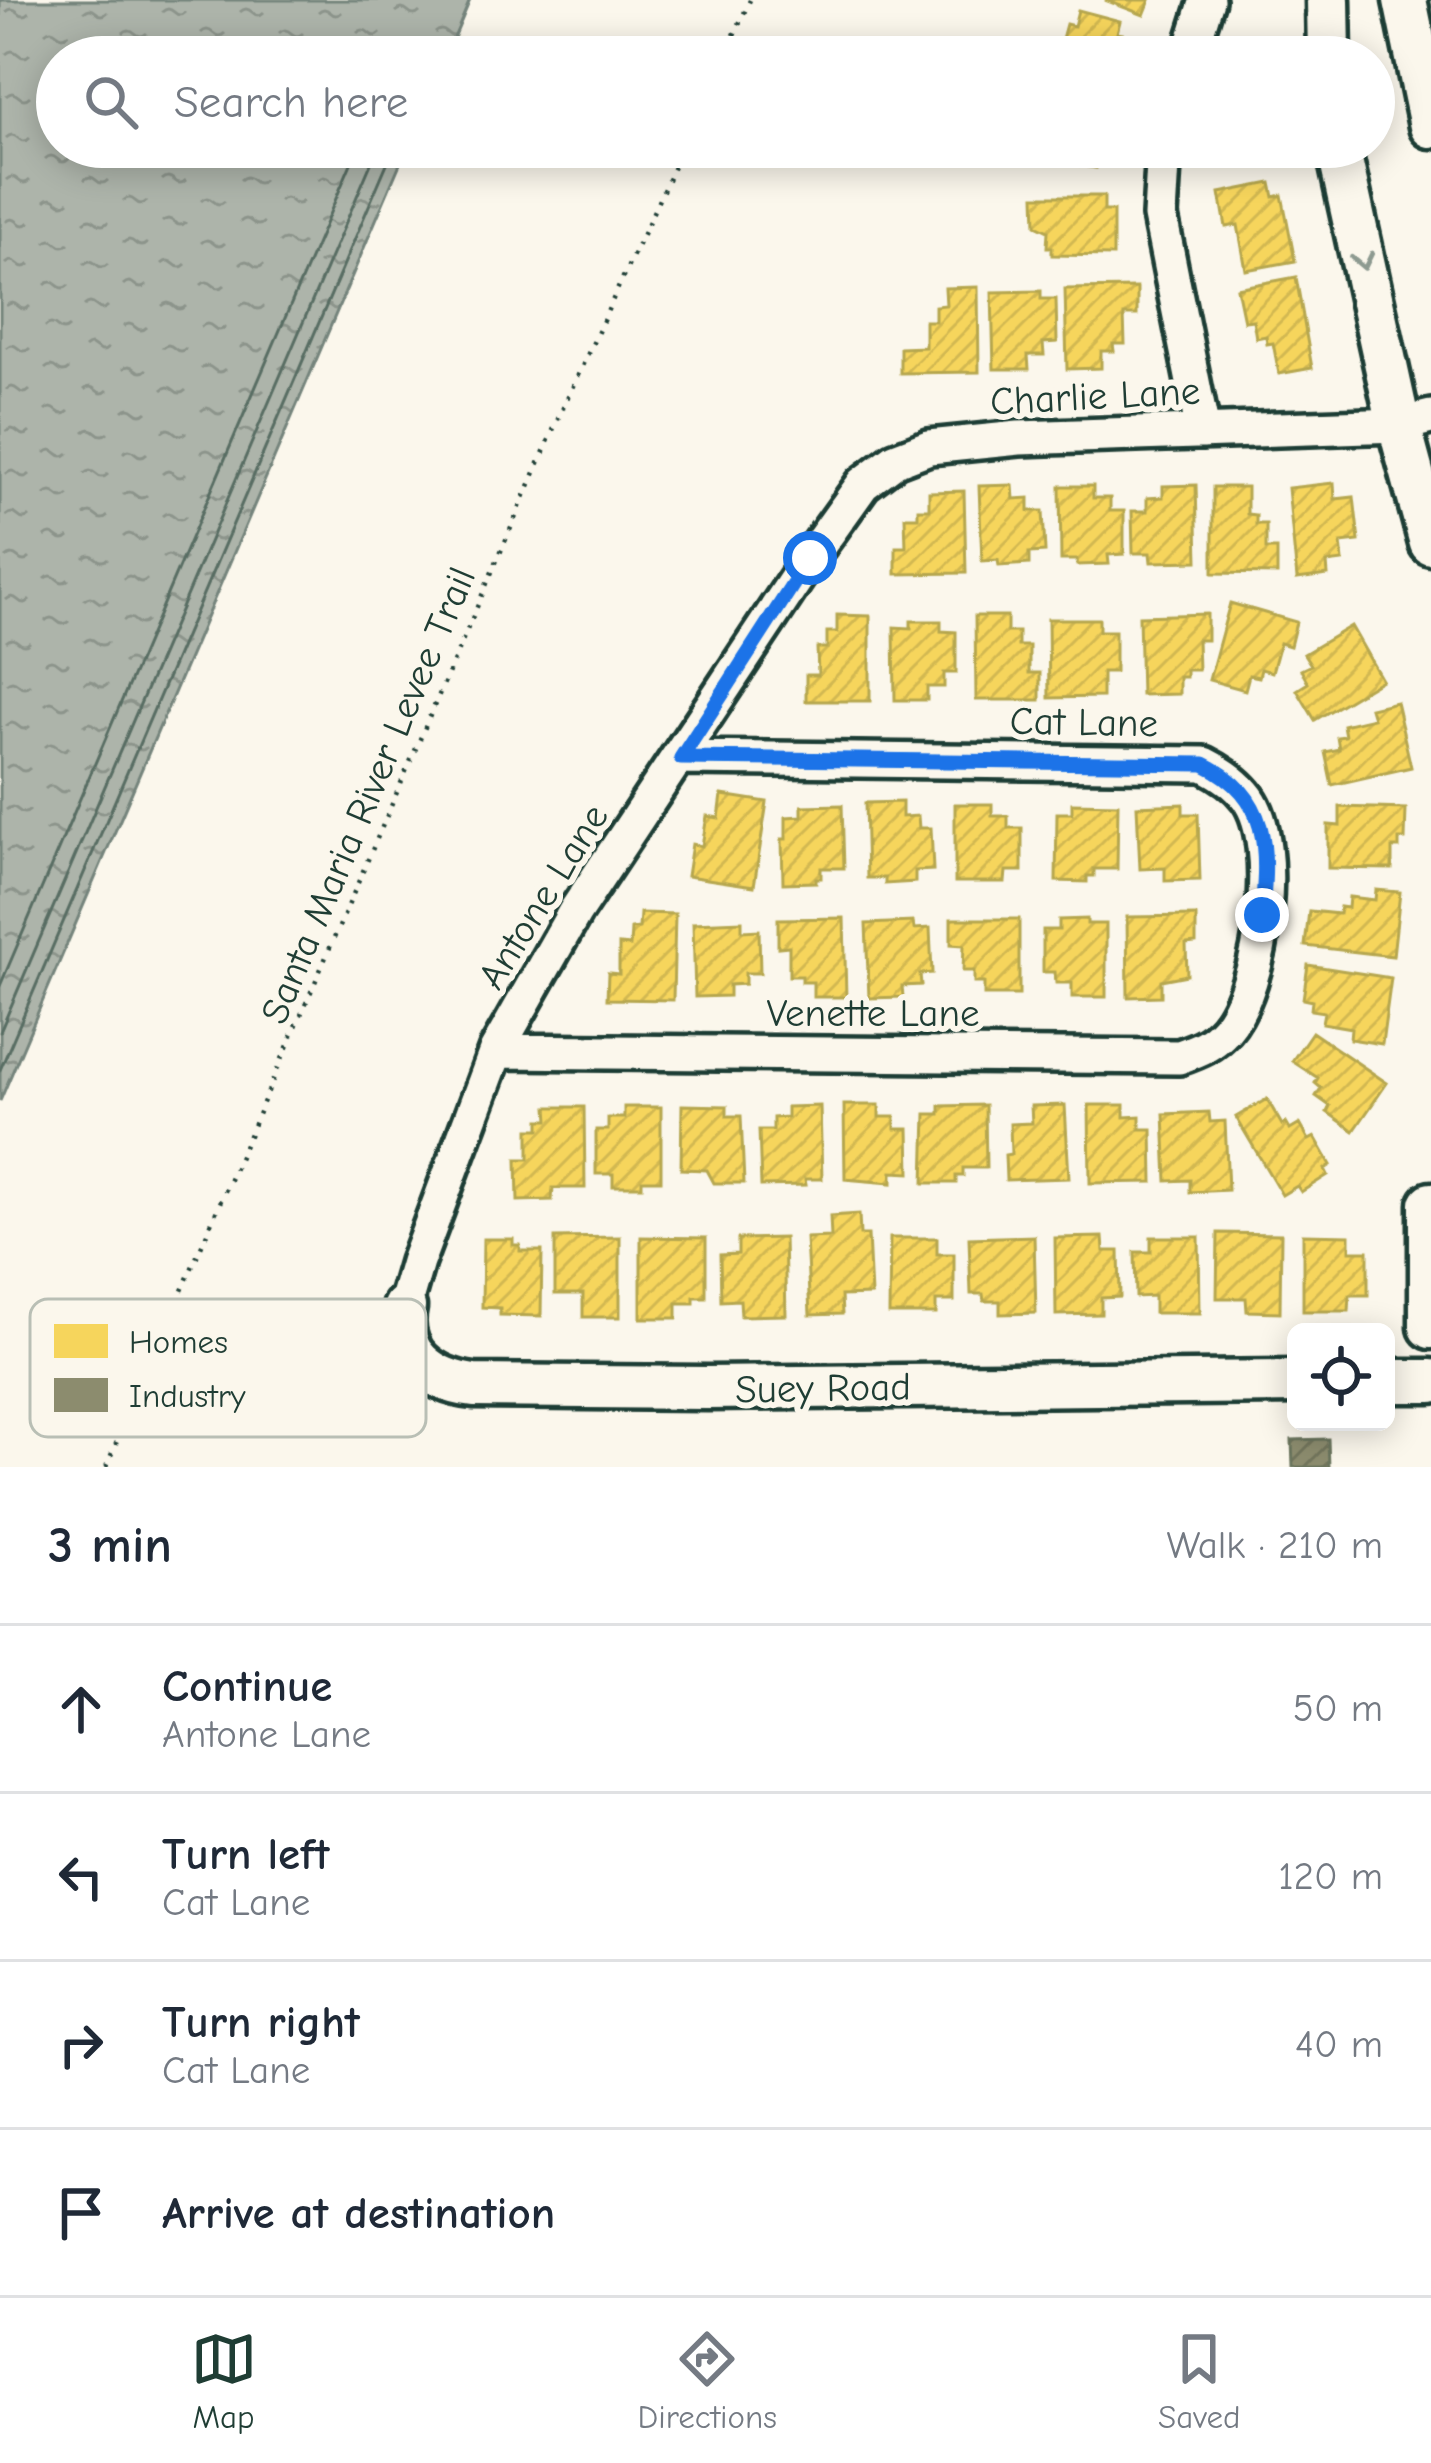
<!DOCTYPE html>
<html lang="en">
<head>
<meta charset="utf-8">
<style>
  :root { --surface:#fff; --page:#f2f2f3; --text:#1f2937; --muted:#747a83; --line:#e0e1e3; --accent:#1f3d34 }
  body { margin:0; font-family:"Comic Neue",sans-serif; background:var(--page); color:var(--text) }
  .controls { position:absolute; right:36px; bottom:36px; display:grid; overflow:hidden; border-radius:18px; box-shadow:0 6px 30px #0003 }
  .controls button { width:108px; height:108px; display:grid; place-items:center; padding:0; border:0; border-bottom:3px solid var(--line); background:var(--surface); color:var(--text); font:60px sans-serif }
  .stop { position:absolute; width:36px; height:36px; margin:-27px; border:9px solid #1a73e8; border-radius:50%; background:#fff }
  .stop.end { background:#1a73e8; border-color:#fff; box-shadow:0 3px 12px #0008 }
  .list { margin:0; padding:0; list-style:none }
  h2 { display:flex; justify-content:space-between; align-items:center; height:156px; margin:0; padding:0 48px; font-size:51px }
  h2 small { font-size:39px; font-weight:400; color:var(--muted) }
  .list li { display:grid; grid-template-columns:78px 1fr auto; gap:36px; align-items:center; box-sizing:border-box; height:168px; padding:0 48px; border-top:3px solid var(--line) }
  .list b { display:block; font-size:45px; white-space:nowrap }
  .list p { margin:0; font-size:39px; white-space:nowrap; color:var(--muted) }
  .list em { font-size:39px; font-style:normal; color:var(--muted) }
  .icon { flex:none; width:66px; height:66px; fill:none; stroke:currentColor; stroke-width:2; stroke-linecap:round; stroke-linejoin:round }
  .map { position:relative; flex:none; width:1431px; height:1467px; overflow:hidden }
  .search { position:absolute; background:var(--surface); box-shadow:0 6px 30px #0003; left:36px; right:36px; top:36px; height:132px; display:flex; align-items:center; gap:30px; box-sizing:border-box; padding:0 42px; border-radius:66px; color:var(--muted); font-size:45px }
  .sheet { height:828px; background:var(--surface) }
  nav { display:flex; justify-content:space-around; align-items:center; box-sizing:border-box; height:168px; border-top:3px solid var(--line); background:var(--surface); font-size:33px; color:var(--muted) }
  nav a { display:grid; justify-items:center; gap:6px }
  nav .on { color:var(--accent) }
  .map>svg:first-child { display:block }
  .water { fill:url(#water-ripples); stroke:#74847b; stroke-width:3 }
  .homes { fill:url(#homes-hatch); stroke:#b6a750; stroke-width:3 }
  .industry { fill:url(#industry-hatch); stroke:#6b745d; stroke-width:3 }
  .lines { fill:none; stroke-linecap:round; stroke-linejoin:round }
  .shore { stroke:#586d63; stroke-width:3 }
  .minor-casing { stroke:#1f3d34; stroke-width:42 }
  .tertiary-casing { stroke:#1f3d34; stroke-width:51 }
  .path { stroke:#1f3d34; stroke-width:4.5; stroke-dasharray:3 9; stroke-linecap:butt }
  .minor { stroke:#fbf7ec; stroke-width:33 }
  .tertiary { stroke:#fbf7ec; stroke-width:42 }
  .oneway { stroke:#8d9a90 }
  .route { stroke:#1a73e8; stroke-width:15 }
  .labels { text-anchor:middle; stroke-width:12; stroke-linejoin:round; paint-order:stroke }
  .street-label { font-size:39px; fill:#1f3d34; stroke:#fbf7ec }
  .key { fill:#fbf7ec; stroke:#b9bfb5; stroke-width:3 }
  .key-label { font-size:33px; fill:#1f3d34 }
</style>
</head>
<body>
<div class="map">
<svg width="1431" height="1467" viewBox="0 0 1431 1467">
  <defs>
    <pattern id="water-ripples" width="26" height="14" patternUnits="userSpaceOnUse" patternTransform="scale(3)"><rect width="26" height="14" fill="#adb4aa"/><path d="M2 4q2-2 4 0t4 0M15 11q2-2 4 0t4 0" fill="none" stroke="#8c948b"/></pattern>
    <pattern id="homes-hatch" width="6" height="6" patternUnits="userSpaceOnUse" patternTransform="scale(3)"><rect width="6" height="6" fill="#f6d55c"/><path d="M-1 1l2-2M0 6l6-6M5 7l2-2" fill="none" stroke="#d2b851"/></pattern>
    <pattern id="industry-hatch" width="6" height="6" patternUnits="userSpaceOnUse" patternTransform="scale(3)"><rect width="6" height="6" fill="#8c8c6e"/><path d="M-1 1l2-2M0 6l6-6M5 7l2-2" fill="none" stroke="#72745b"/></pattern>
  </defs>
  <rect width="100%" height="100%" fill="#fbf7ec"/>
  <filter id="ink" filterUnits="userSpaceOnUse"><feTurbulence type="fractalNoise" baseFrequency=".00833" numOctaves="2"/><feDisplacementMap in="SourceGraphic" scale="24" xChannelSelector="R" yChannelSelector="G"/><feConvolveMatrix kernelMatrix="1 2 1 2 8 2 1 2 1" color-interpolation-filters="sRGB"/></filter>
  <g filter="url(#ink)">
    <path class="water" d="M0,0h470l-24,57h-389v90h350l-407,954z"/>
    <path class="homes" d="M1105,0h45l-6,15z
      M1078,10l42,11 -3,12 6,1 13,23h-79l9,-33 8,2z
      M1037,147h79l-1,6 -9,-2 -2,9 -7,-1 -1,9 -61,-9z
      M1222,147h60l1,10 -59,8z
      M1271,183l3,14 8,-2 13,66 -49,9 -8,-45 -12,2 -6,-34z
      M1035,196h69v15h9v45l-61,-1v-8h-5l1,-16 -12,-6z
      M1296,277l16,91 -33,6 -6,-31 -6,1 -1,-8 -10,2 -3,-18 -9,1 -7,-33z
      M978,287l1,85 -79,1v-25l25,-1v-26h10v-15l11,-1 -1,-17z
      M1137,288v27h-13l1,29h-12l1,7h-13v17l-34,1 -2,-80z
      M1041,291v8h15l1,43 -14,1 1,12h-16l1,14h-35l-2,-77z
      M1334,483l1,16 19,-2 5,44 -18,2 2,18 -16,2 1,12 -31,4 -9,-91z
      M1013,485l1,14 15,-1v13h14l2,41 -16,1v11l-30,2 -1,-6 -16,1 -3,-75z
      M1196,485l2,76 -47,1 -1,-9h-17l-1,-42h15v-13l16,-1v-11z
      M1060,486h33v12h17v13h14v43l-16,1 1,9 -32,1v-5h-16z
      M1213,487h34v27l9,1v9h10v25h11v25l-64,-1z
      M964,491l2,82 -70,1v-27h10l-1,-30h13v-8h11v-17z
      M1230,603l66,19 -6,24 -10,-3 -8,29 -11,-3 -2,8 -10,-2 -4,15 -36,-10z
      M1207,614v26h-10l1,30h-12v7h-7v17l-38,1 -2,-79z
      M837,615l33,1v85h-64v-26h12l-1,-27h10v-16h10z
      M975,616h32v16h11v14h11v27h11v27h-64z
      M1048,619h51v12h16v41h-13v25l-53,1z
      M911,621h30v10l15,1v41h-12v14h-17v13h-32l-1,-73 17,1z
      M1351,626l31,54 -67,40 -18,-30 11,-7 -7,-13 10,-5 -7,-11z
      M1396,702l15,65 -79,18 -7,-33 14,-3 -2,-12 8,-1 -2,-11 30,-7 -3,-10z
      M722,795l45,7 -13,84 -67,-10 5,-32 10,2 5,-30 12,2z
      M902,802v15l16,-1 1,12h12l2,42 -18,1v11l-30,2v-6h-18l-2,-75z
      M1072,803l46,1 -1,65h-23v7h-7v6l-31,-1 1,-68h15z
      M955,804h37v12h16v12h14v43h-16l-1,11h-50z
      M1183,804v10h15l2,66 -35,1v-13l-25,1 -3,-63z
      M842,805l2,63h-23v10h-5v4l-33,1 -1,-44h4v-22l16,-1v-10z
      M1340,807l66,2 -1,30h-6v9h-7v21l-64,-1v-43l12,1z
      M1376,890l24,2 -7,64 -88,-10 4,-35 30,3 1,-7 8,1 1,-11 26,3z
      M640,913l35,1 -2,86 -66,-1 1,-26 11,1v-29l11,1 1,-17 8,-1z
      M1196,916v27l-10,1 1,31 -26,5v16l-33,1 -1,-80z
      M844,918l2,79h-33v-15h-11v-6h-13v-30l-11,1v-28z
      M951,919h68v76h-35v-12h-10v-12h-11l1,-26 -13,-1z
      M1087,919v5h19v73h-34v-14h-16l-1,-11h-12v-42h16v-10z
      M742,921v10l17,-1 1,43h-15v11l-16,1v11l-34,1 -2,-74z
      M913,922l1,7 16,-1 2,45 -12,1 1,11 -19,1 1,11 -34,1 -3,-74z
      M1308,965l83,13 -9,66 -32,-5 1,-11 -29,-5 2,-11 -13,-2 1,-9 -9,-2z
      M1312,1032l75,51 -33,48 -27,-19 3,-6 -14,-10 5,-8 -6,-5 3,-5 -26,-17z
      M1267,1099l15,26 4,-2 4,7 10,-6 9,16 6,-3 16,28 -6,4 3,6 -27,17 -4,-6 -15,9 -46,-78z
      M682,1105l45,1v10h14l3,67h-30l-7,-13 -26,-1z
      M844,1105h35v12h16v12h14l1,44 -18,-1v11l-47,-4z
      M985,1105l1,63h-23v8h-7v7h-32l2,-69h14v-8z
      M1065,1105l4,73 -63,2 -1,-25 6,-1 -1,-30 22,-1 -1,-17z
      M1089,1105h35v12l16,-1v13h12l1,53 -63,1z
      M820,1106l2,73h-17l1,6 -45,1 -2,-56h14v-12l14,-1v-10z
      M548,1107h36l1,81h-32l-1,12 -34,1 -1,-42h12v-30h11v-9h9z
      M624,1107h37v73h-19v6h-29v-12h-17v-44h12v-12h16z
      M1209,1112l1,10 15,-1 3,69 -38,2v-12l-23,1 -3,-67z
      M859,1214l1,21h8l3,60 -30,1 1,18 -32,1 -4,-77 25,-1 -1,-21z
      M1218,1233l63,1 -1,78 -33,-1 -1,-13h-29z
      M1303,1234l47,1v16h18v44h-18l-1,16h-46z
      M1034,1236l2,77 -36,1v-13h-16l-1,-7h-12l-2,-56z
      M620,1237v80h-37v-23h-28v-56z
      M641,1237l65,1v59h-12v6h-17v15h-36z
      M1103,1237l1,14h15l1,46 -19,1v16l-45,1 -1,-77z
      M1151,1237h48l1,76h-46v-17l-18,1 -1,-45h16z
      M784,1238l2,77 -45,1 -1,-16 -19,1 -1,-46 18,-1v-15z
      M890,1238h47v16h17v47h-18v13h-47z
      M483,1239h30v6h7v6h22l-1,65 -41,-1v-7l-18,-1z"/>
    <path class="industry" d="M1328,1439l1,28h-36l-1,-27z"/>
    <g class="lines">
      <path class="shore" d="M0,986l358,-839
        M0,1032l378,-885
        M0,1070l394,-923"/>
      <g class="minor-casing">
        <path id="minor" d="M1189,57l18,-57
          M1164,147l-4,69 43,216
          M496,1051l683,6c20,-7 33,-12 47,-28 37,-43 56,-184 22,-231 -11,-15 -28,-26 -44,-34l-523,-6
          M404,1307l13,-45 79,-211 79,-139 235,-354 53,-74 32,-24 34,-13 90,-9 380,-13 32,-8"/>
      </g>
      <g class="tertiary-casing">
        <path id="tertiary" d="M1328,0l1,57
          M1405,0l26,126
          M1338,147l61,278 32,118
          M1431,1204v123
          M404,1307c-10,48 28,74 70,79l234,2 588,-6
          M1386,1381h45"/>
      </g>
      <path class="path" d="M724,57l26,-57
        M106,1467l455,-1055 122,-265"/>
      <use href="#minor" class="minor"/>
      <use href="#tertiary" class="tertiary"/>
    </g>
    <defs><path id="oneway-chevron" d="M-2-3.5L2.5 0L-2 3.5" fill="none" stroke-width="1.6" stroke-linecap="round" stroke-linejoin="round" transform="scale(3)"/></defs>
    <use class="oneway" href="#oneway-chevron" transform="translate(1363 261) rotate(78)"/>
  </g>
  <g class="lines" filter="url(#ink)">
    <path class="route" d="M810,558l-129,200 523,6c68,33 63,87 58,151"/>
  </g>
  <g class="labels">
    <g class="street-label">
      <text transform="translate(1095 395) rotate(-3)" y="14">Charlie Lane</text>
      <text transform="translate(1084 721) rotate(1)" y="14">Cat Lane</text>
      <text transform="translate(367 795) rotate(-67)" y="14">Santa Maria River Levee Trail</text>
      <text transform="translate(542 896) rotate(-58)" y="14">Antone Lane</text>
      <text x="873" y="1026">Venette Lane</text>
      <text transform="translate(823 1387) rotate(-1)" y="14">Suey Road</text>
    </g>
  </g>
  <rect x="30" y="1299" width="396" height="138" rx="18" class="key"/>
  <rect x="54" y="1324" width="54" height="34" fill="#f6d55c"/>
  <rect x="54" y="1378" width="54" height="34" fill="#8c8c6e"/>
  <g class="key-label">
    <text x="129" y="1353">Homes</text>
    <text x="129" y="1407">Industry</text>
  </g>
</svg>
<div class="controls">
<button><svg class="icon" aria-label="locate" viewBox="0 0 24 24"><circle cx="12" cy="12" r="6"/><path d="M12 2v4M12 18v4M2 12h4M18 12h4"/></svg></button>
</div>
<div class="stop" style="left:810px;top:558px"></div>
<div class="stop end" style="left:1262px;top:915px"></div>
<div class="search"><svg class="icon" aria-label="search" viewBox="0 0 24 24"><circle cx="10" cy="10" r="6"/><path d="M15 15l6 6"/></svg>Search here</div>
</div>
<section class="sheet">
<h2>3 min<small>Walk · 210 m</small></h2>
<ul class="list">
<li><svg class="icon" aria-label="ahead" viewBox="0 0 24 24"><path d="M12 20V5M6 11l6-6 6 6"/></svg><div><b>Continue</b><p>Antone Lane</p></div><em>50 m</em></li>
<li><svg class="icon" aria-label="left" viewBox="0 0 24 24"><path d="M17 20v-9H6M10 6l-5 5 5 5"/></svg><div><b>Turn left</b><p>Cat Lane</p></div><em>120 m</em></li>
<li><svg class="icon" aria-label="right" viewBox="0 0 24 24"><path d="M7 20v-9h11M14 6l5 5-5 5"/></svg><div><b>Turn right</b><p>Cat Lane</p></div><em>40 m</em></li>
<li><svg class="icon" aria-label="arrive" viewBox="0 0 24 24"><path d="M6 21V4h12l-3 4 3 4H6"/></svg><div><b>Arrive at destination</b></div></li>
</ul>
</section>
<nav>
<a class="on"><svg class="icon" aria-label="map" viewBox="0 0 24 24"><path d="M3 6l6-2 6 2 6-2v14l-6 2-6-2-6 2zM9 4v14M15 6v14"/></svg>Map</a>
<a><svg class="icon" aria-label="directions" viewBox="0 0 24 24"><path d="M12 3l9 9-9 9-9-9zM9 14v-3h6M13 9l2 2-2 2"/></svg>Directions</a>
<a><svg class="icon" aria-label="saved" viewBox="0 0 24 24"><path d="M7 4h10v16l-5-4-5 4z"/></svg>Saved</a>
</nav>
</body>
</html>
